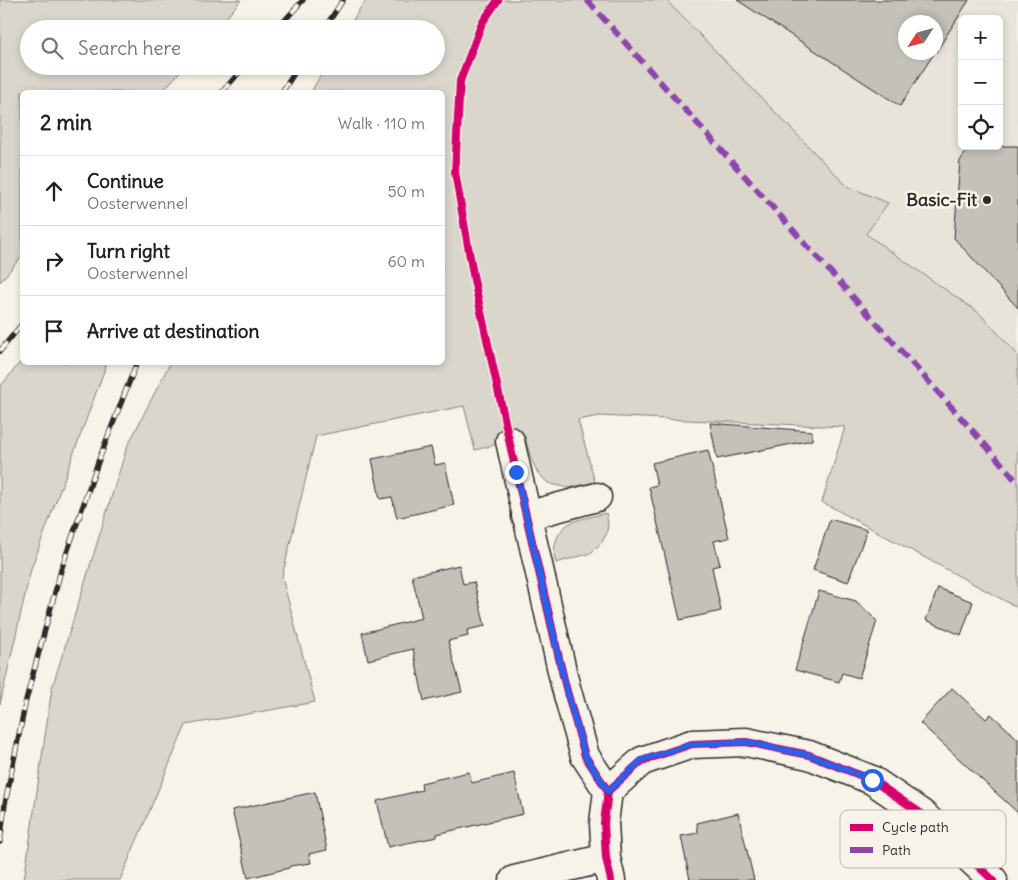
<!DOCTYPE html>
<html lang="en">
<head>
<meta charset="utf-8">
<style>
  :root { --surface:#fff; --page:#f6f6f6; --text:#222; --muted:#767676; --line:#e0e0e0 }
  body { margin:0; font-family:Delius,sans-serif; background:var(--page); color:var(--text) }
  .controls { position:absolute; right:15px; top:15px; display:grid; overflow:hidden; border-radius:8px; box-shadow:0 2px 8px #0003 }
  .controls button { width:45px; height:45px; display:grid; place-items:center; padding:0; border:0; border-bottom:1px solid var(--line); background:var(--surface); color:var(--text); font:25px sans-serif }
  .compass { position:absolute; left:898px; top:15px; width:45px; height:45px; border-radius:50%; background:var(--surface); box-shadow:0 2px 8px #0003; rotate:234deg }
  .stop { position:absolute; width:15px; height:15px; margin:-11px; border:4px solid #2563eb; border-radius:50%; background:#fff }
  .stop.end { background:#2563eb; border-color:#fff; box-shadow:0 1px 5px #0008 }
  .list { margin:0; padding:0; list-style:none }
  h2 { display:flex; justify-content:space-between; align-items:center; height:65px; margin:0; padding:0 20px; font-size:21px }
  h2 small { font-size:16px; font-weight:400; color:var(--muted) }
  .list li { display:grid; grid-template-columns:32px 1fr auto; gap:15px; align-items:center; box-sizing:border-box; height:70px; padding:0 20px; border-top:1px solid var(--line) }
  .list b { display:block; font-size:19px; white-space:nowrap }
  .list p { margin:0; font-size:16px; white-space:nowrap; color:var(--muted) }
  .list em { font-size:16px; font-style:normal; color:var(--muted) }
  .icon { flex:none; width:28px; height:28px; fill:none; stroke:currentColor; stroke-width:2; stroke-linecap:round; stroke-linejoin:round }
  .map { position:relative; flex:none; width:1018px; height:880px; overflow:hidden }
  .search { position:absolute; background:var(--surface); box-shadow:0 2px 8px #0003; left:20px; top:20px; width:425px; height:55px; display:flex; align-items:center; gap:12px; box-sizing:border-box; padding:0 18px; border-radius:28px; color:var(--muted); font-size:19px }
  .panel { position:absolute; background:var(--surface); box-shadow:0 2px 8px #0003; left:20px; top:90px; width:425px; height:275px; border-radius:8px }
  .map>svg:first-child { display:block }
  .built { fill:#e8e4da; fill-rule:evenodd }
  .green { fill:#dad6cc; stroke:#82807c }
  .building { fill:#c4c1b9; stroke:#2b2b2b }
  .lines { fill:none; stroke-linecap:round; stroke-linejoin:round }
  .minor-casing { stroke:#2b2b2b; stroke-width:31 }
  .minor { stroke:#f7f3e8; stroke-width:28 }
  .rail-casing { stroke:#2b2b2b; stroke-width:5.5 }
  .rail { stroke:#f7f3e8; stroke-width:4; stroke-dasharray:11; stroke-linecap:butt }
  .quiet { stroke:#8e44ad; stroke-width:6; stroke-dasharray:12 6; stroke-linecap:butt }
  .cycleway-casing { stroke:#f7f3e8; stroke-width:11 }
  .cycleway { stroke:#d6006c; stroke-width:8 }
  .route { stroke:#2563eb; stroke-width:6 }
  .poi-dot { fill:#2b2b2b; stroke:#f7f3e8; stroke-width:2 }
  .labels { text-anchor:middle; stroke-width:5; stroke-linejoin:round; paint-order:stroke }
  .poi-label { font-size:18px; font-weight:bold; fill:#2b2b2b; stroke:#f7f3e8; text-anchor:end }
  .key { fill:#f7f3e8; stroke:#bab7af; stroke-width:1 }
  .key-label { font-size:14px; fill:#2b2b2b }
</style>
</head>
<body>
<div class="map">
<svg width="1018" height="880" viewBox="0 0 1018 880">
  <rect width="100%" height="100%" fill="#f7f3e8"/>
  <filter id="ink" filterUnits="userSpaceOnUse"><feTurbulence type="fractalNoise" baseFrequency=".02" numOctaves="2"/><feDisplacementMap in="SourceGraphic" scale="10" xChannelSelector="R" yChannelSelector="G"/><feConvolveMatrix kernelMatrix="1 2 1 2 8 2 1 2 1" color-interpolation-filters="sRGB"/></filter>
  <g filter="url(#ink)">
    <path class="built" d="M666,0h352v355l-39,-42 -113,-80 22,-30 -41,-17zM962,19h37v127h-37zM906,22h30v30h-30z"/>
    <path class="green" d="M0,0h241l-24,29h-188v37h156l-23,26h-140v164l-22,26z
      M367,0h299l181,186 41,17 -22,31 113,79 39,42v253l-196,-106 23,-75 -246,-11 -21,4 17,62 -27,6 -20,-5 -10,-10 -7,-14 -6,-22 -50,13 -11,-44 -148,30 -34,141 33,125 -129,23 -66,155h-96l28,-192 75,-241 43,-84 272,-1v-270h-131l15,-26h110v-37h-88l12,-21z
      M22,360v2l85,1 -76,206 -31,135v-317z
      M606,513l2,10 -1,10 -5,9 -11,11 -35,10c-5,-15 1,-34 16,-41 11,-4 23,-6 34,-9z"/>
    <path class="building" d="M737,0h232l-33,52v-30h-30v30h29l-35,54z
      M970,146h48v162l-64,-70 6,-77z
      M710,423l102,8v9l-95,19z
      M431,447l4,18 10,-2 9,42 -57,13 -5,-21 -12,2 -8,-40z
      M708,450l21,88 -15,3 6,24 -8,2 9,44 -41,9 -31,-133 8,-2 -5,-22z
      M830,519l37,11 -19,52 -35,-12z
      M459,565l4,19 11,-2 11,44 -18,4 1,6 -20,5 14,51 -38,9 -11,-52 -45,11 -6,-27 60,-15 -10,-42z
      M938,588l35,14 -12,33 -35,-15z
      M819,591l37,10 21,20 -18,57 -17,-5 -3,9 -44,-12z
      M952,688l34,31 5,-5 27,25v74l-98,-90z
      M469,772l3,11 42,-10 9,41 -86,20v3l-49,10 -11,-46 45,-11 -1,-7z
      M315,792l12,58 -18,4 2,9 -21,3 -1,2 -41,10 -16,-68z
      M738,813l16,67h-64l-9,-44 17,-3 -1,-10z"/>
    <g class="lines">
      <g class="minor-casing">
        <path id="minor" d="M510,441l55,243 20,72 23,35
          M526,516l71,-19
          M514,880l92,-22
          M611,880l-5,-22 -2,-35 4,-32 34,-30 50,-17 54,-2 63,13 63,25 50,34 71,66"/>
      </g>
      <use href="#minor" class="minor"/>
      <g class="rail-casing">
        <path id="rail" d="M277,29l26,-29
          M324,29l19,-29
          M222,92l23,-26
          M282,92l17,-26
          M0,351l22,-27
          M0,842l5,-38 21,-104 35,-130 37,-108 39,-100"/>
      </g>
      <use href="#rail" class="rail"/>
      <path class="quiet" d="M587,0l401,448 30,35"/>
      <g class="cycleway-casing">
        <path id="cycleway" d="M498,0l-16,23 -22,58 -5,91 19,108 42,192 49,212 20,72 23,35
          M611,880l-5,-22 -2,-35 4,-32 34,-30 50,-17 54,-2 63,13 63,25 50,34 71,66"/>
      </g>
      <use href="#cycleway" class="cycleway"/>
    </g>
  </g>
  <g class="lines" filter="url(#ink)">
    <path class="route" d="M516,472l49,212 20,72 23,35 34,-31 50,-16 54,-2 63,13 63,25"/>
  </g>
  <circle class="poi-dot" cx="987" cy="200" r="5"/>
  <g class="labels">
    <g class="poi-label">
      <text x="977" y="206">Basic-Fit</text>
    </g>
  </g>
  <rect x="840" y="810" width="166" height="58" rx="8" class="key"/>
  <rect x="850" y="824" width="23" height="7" fill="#d6006c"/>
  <rect x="850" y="847" width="23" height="6" fill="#8e44ad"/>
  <g class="key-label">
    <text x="882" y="832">Cycle path</text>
    <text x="882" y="855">Path</text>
  </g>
</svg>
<div class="controls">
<button>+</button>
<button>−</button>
<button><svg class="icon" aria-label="locate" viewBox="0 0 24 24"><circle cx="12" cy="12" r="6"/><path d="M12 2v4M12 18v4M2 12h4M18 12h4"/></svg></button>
</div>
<svg class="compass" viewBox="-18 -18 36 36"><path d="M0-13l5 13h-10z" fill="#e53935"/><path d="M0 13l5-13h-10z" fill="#767676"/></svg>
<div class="stop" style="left:872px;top:780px"></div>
<div class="stop end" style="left:516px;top:472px"></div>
<div class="search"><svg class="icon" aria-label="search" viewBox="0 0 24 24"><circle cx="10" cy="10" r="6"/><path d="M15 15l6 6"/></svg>Search here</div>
<section class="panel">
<h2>2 min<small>Walk · 110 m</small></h2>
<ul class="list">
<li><svg class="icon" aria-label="ahead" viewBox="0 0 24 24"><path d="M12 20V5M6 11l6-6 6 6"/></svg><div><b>Continue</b><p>Oosterwennel</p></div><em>50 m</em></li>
<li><svg class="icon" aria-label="right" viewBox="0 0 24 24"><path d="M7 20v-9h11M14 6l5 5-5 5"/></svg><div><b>Turn right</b><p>Oosterwennel</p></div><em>60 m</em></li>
<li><svg class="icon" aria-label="arrive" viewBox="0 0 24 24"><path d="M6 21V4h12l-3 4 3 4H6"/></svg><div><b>Arrive at destination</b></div></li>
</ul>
</section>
</div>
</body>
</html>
